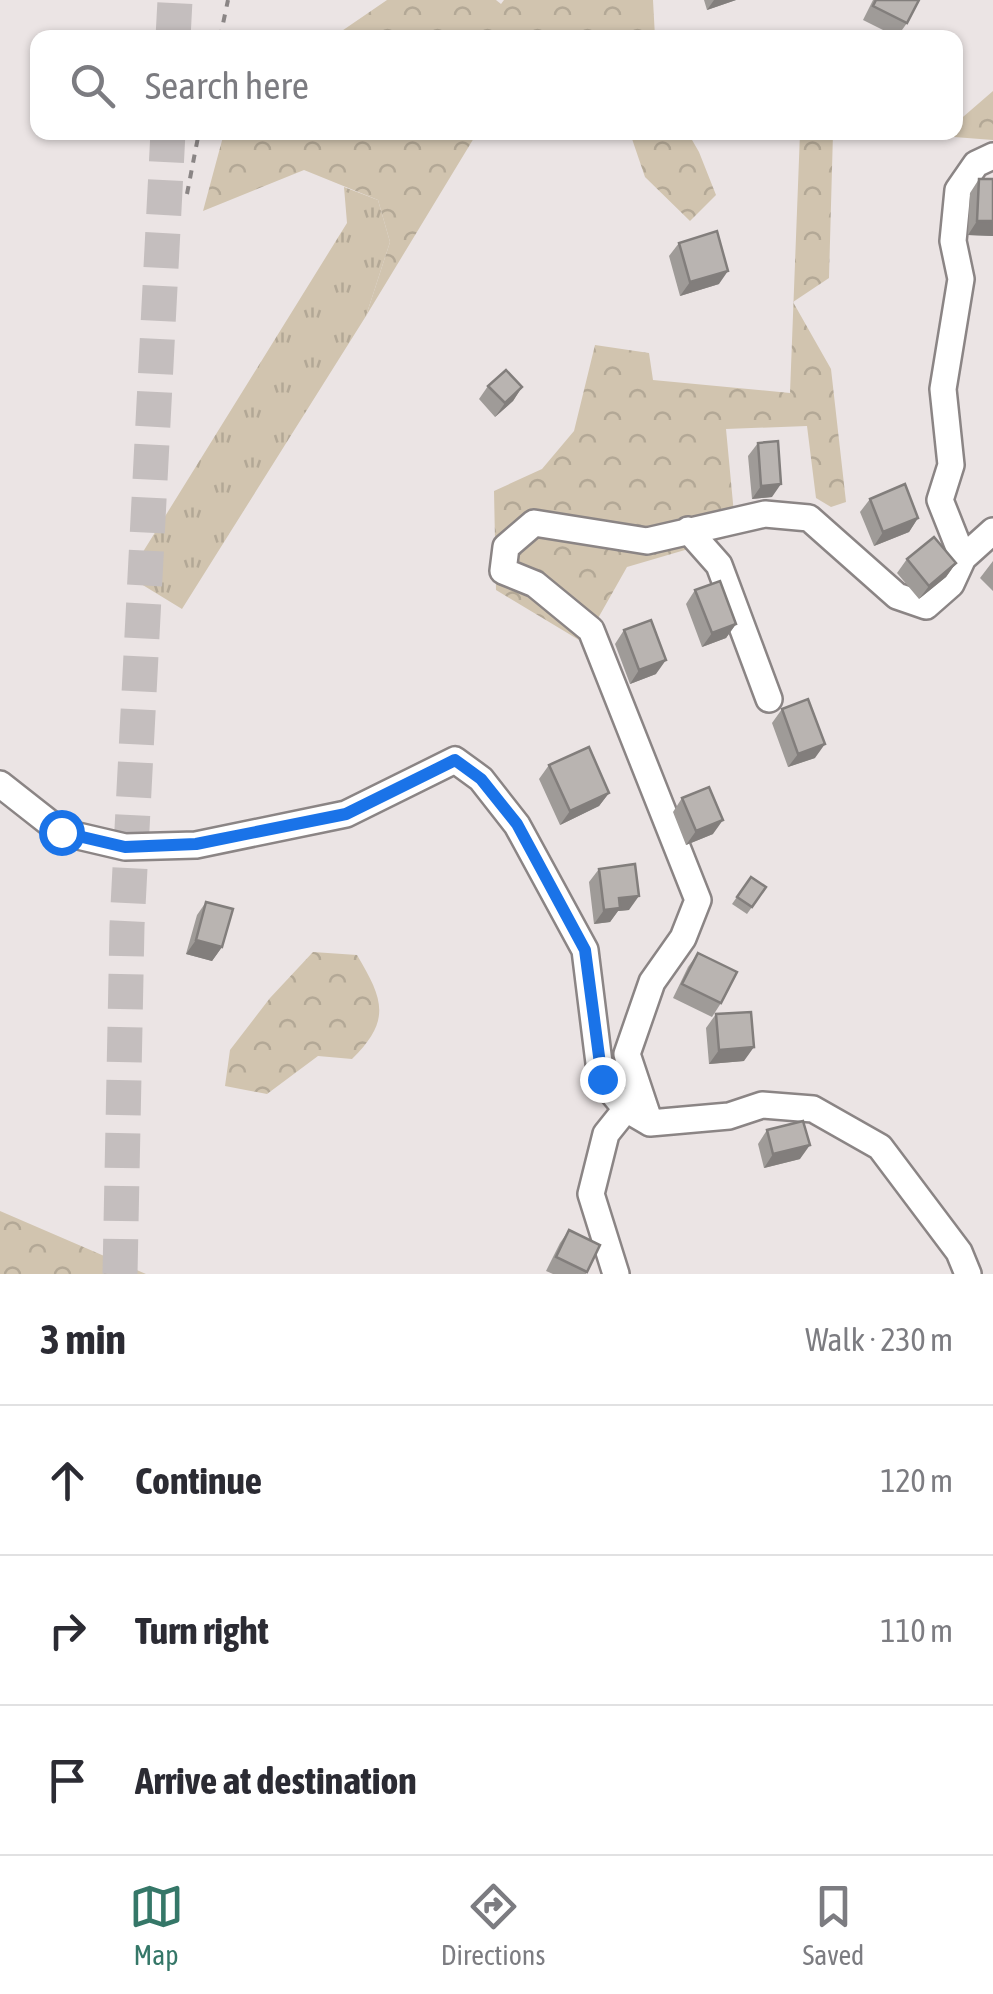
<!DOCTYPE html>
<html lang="en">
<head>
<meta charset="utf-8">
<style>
  :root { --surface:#fff; --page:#f7f7f7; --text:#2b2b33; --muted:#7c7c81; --line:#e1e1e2; --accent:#357768 }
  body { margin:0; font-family:"Asap Condensed",sans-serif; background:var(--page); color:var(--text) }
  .stop { position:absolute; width:30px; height:30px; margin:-22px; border:8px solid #1a73e8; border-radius:50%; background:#fff }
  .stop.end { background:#1a73e8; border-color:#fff; box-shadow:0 2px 10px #0008 }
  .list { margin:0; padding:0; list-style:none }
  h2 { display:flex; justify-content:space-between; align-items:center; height:130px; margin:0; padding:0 40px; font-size:42px }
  h2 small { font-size:32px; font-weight:400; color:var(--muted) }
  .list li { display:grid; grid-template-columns:65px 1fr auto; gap:30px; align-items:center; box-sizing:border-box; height:150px; padding:0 40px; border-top:2px solid var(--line) }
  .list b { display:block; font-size:38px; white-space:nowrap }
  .list em { font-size:32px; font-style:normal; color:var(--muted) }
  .icon { flex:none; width:55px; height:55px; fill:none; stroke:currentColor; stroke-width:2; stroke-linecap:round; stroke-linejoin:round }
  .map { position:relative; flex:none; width:993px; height:1274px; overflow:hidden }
  .search { position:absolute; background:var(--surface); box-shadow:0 2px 8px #0004; left:30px; right:30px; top:30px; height:110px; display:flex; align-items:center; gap:25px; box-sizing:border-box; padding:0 35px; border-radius:20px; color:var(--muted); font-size:38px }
  .sheet { height:580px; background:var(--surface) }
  nav { display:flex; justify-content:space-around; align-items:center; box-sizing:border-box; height:140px; border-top:2px solid var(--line); background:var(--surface); font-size:28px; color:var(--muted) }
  nav a { display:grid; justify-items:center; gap:5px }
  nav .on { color:var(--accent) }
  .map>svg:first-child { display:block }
  .grass { fill:url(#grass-tufts) }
  .forest { fill:url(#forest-crowns) }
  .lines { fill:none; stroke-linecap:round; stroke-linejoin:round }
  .highway-tunnel { stroke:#c4bebe; stroke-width:35; stroke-dasharray:35 18; stroke-linecap:butt }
  .minor-casing { stroke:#8b8585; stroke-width:30 }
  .path { stroke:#8a8585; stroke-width:4; stroke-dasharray:8 8; stroke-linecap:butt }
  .minor { stroke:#fff; stroke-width:25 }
  .wall { fill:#9f9b98 }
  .shaded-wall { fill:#827e7c }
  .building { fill:#b9b4b1; stroke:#827e7c; stroke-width:2.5 }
  .route { stroke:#1a73e8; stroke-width:12 }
</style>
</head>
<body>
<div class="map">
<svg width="993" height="1274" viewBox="0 0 993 1274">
  <defs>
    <pattern id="grass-tufts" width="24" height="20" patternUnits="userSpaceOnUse" patternTransform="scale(2.5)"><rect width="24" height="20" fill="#d1c4af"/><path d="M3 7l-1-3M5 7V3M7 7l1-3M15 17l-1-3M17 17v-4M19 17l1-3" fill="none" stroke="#b3a896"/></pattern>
    <pattern id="forest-crowns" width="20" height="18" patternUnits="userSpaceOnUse" patternTransform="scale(2.5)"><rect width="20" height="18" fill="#d1c4af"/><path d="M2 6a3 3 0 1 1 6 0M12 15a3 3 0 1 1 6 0" fill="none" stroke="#b3a896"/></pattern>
  </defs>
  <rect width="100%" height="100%" fill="#ebe4e4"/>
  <path class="grass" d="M344,187l34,13 12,42 -24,74 -184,293 -54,-33 219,-353z"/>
  <path class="forest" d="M387,0h109l5,4 3,-4h149l2,37 -78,1 -21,-5 -5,5 -218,-1z
    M993,91v49l-52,-4 15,-4v-9z
    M224,133v-1l253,1 -111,183 24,-74 -12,-42 -74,-30 -101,41z
    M630,133h58l11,19 17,43 -26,26 -45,-44z
    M800,133h33l-4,145 -36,24 38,67 15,133 -15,5 -15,-9 -9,-72 -81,3 10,106 -109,32 -43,76 -88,-53 -2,-99 48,-22 32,-38 21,-86 54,8 4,27 137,13z
    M313,952l44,3c26,44 35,65 -5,104l-34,-3 -51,38 -42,-8 5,-36 40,-52z
    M0,1211l146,63h-146z"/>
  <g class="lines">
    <path class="highway-tunnel" d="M173,38l2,-38
      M120,1274l7,-348 41,-794"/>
    <g class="minor-casing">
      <path id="minor" d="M688,530l31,35 50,134
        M963,558l-23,-58 11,-35 -8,-76 18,-110 -8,-38 5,-51 18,-26 17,-8
        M0,784l61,48 64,15 71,-2 150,-31 109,-54 26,19 36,46 68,125 16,129 25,30 24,14 79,-7 33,-11 51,4 67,38 79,105 9,22
        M650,1123l-23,-69 25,-72 31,-44 15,-38 -107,-270 -56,-46 -32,-13 3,-24 28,-24 113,18 118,-27 44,4 88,78 29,10 25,-22 12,-26 30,-27
        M616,1274l-25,-80 15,-60 20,-25"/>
    </g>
    <path class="path" d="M220,38l8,-38
      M187,194l12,-62"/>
    <use href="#minor" class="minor"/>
  </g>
  <path class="wall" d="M704,0h32l-29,10z
    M873,0h46l-12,23 -10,14 -34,-17z
    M979,179l14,57 -25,-1 2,-42z
    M679,243l40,41 -39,12 -11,-40z
    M488,386l34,1 -9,14 -18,16 -16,-18z
    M758,443l14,54 -20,2 -4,-43z
    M870,499l48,19 -9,14 -35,14 -14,-34z
    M907,559l49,4 -10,14 -27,22 -22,-26z
    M993,561v30l-13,-13z
    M695,590l41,34 -10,14 -24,9 -16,-43z
    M624,630l32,44 -26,10 -15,-40z
    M782,709l33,49 -27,9 -16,-44z
    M549,765l60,28 -10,13 -39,19 -21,-46z
    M682,798l31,36 -27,11 -13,-33z
    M599,869l30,41 -11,1 -8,11 -16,2 -5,-42z
    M751,877l1,30 -5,7 -15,-10z
    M206,902l16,45 -10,14 -26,-7 11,-39z
    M698,953l23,50 -9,14 -39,-19 15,-31z
    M716,1014l28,47 -35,3 -3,-36z
    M767,1130l33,29 -36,9 -6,-24z
    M569,1230l31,15 -14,29h-33l-7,-3 14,-28z"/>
  <path class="shaded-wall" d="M714,0h22l-29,10z
    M977,221h16v15l-25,-1z
    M728,271l-9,13 -39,12 10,-14z
    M522,387l-9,14 -18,16 10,-14z
    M781,484l-9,13 -20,2 9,-13z
    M918,518l-9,14 -35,14 9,-14z
    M956,563l-10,14 -27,22 10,-13z
    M736,624l-10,14 -24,9 10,-14z
    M666,660l-10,14 -26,10 9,-14z
    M825,744l-10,14 -27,9 10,-13z
    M609,793l-10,13 -39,19 10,-14z
    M723,820l-10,14 -27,11 10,-14z
    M639,896l-10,14 -11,1 -8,11 -16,2 10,-14 15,-12z
    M196,940l26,7 -10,14 -26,-7z
    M754,1047l-10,14 -35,3 10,-14z
    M810,1145l-10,14 -36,9 9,-14z"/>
  <path class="building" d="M876,0h43l-12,23 -34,-17z
    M979,179h14v42h-16z
    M717,231l11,40 -38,11 -11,-39z
    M506,370l16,17 -17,16 -17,-17z
    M778,441l3,43 -20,2 -3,-43z
    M905,484l13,34 -35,14 -13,-33z
    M934,537l22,26 -27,23 -22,-27z
    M720,581l16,43 -24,9 -17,-43z
    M651,620l15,40 -27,10 -15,-40z
    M808,699l17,45 -27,10 -16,-45z
    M589,747l20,46 -39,18 -21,-46z
    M709,787l14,33 -27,11 -14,-33z
    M635,864l4,32 -20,2 1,10 -16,2 -5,-41z
    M751,877l15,10 -14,20 -15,-10z
    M206,902l27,7 -11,38 -26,-7z
    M698,953l39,19 -16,31 -39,-19z
    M751,1012l3,35 -35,3 -3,-36z
    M803,1121l7,24 -37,9 -6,-24z
    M569,1230l31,15 -13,27 -31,-15z"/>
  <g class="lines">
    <path class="route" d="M61,832l64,15 71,-3 150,-30 109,-54 26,19 36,45 68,126 17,129"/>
  </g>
</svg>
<div class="stop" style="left:61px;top:832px"></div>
<div class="stop end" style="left:602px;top:1079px"></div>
<div class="search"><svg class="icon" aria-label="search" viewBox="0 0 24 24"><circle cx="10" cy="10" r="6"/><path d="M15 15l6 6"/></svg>Search here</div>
</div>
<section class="sheet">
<h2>3 min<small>Walk · 230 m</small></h2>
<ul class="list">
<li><svg class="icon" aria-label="ahead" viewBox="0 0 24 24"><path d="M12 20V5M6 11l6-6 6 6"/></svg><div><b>Continue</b></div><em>120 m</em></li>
<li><svg class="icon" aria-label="right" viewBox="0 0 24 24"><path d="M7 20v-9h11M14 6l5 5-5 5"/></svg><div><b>Turn right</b></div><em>110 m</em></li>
<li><svg class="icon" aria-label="arrive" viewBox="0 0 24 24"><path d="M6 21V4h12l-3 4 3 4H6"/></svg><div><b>Arrive at destination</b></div></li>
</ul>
</section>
<nav>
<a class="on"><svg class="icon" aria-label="map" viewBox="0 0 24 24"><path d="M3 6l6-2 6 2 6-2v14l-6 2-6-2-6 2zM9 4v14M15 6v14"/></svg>Map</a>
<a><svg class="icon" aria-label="directions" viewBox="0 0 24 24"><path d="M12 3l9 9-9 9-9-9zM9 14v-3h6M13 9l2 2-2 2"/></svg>Directions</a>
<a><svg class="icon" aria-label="saved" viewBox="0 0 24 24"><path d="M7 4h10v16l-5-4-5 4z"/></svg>Saved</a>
</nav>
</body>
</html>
